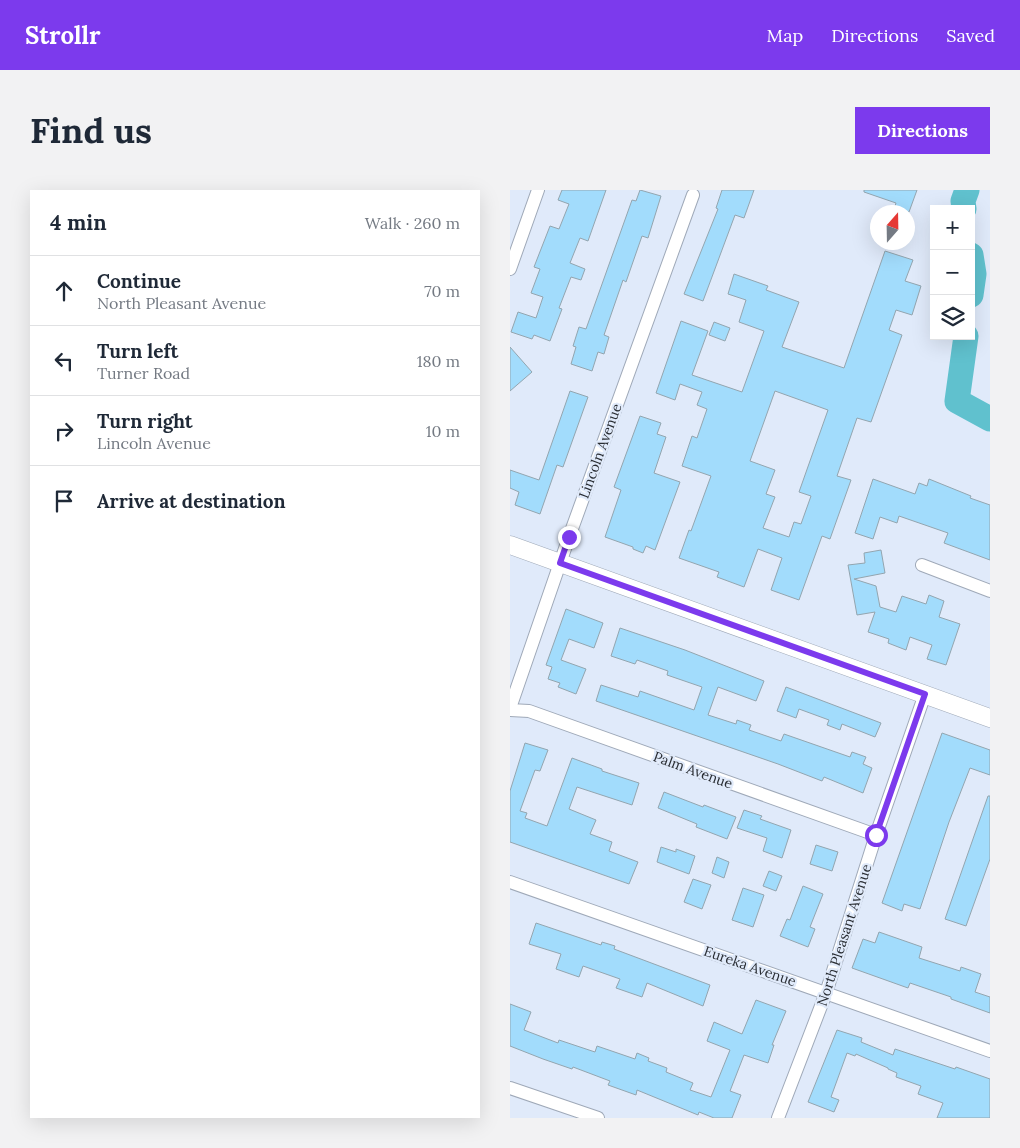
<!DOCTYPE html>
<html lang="en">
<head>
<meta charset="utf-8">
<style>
  :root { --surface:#fff; --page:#f2f2f3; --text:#1f2937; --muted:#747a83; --line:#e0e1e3; --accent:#7c3aed }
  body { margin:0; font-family:Lora,serif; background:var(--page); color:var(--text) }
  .controls { position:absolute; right:15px; top:15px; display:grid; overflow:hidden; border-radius:0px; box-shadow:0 5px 20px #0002 }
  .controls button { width:45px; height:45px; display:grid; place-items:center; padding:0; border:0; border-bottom:1px solid var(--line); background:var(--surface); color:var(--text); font:25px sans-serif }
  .compass { position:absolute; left:360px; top:15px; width:45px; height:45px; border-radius:50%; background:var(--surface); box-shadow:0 5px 20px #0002; rotate:20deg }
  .stop { position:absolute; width:15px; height:15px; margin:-11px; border:4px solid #7c3aed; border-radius:50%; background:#fff }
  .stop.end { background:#7c3aed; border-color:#fff; box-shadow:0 1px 5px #0008 }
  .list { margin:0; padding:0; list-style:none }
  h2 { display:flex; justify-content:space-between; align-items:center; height:65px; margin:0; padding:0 20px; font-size:21px }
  h2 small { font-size:16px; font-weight:400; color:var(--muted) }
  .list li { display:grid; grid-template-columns:32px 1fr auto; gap:15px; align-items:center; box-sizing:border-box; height:70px; padding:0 20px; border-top:1px solid var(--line) }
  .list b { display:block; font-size:19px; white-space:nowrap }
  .list p { margin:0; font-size:16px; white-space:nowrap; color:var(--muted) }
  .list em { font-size:16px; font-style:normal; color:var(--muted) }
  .icon { flex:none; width:28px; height:28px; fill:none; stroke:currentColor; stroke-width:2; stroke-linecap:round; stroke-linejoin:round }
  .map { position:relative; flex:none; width:480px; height:928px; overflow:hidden; border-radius:0px }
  header { display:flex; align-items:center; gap:30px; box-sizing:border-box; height:70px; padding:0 25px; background:var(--accent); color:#fff }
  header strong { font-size:24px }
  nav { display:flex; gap:28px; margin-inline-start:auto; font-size:18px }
  .intro { display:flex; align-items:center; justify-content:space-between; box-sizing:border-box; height:120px; padding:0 30px }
  h1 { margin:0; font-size:35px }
  .button { padding:12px 22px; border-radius:0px; background:var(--accent); color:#fff; font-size:18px; font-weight:700 }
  main { display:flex; gap:30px; padding:0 30px }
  aside { flex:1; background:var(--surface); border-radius:0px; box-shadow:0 5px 20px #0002 }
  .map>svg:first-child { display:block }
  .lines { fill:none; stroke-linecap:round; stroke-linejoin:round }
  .river { stroke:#60c1ce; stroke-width:25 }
  .building { fill:#a2dcfc; stroke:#93a5af; fill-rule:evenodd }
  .minor-casing { stroke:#9fa9b8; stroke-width:14 }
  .secondary-casing { stroke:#9fa9b8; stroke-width:19 }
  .minor { stroke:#fff; stroke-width:12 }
  .secondary { stroke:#fff; stroke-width:18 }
  .route { stroke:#7c3aed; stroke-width:6 }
  .labels { text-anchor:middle; stroke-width:4.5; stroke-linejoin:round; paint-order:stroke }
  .street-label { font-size:14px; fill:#282c32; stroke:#e0eafa }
</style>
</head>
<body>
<header>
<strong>Strollr</strong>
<nav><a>Map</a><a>Directions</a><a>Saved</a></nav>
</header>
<div class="intro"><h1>Find us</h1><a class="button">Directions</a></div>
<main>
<aside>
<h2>4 min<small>Walk · 260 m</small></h2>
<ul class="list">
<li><svg class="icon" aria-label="ahead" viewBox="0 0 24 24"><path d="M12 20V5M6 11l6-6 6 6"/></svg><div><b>Continue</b><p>North Pleasant Avenue</p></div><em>70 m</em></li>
<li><svg class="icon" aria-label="left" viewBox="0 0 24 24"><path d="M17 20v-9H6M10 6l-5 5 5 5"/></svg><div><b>Turn left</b><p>Turner Road</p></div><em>180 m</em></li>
<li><svg class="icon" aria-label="right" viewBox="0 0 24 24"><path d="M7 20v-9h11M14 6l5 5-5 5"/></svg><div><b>Turn right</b><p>Lincoln Avenue</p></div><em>10 m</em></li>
<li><svg class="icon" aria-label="arrive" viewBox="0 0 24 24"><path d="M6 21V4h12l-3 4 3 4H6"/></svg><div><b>Arrive at destination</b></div></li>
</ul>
</aside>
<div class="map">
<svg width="480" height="928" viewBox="0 0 480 928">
  <rect width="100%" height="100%" fill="#e0eafa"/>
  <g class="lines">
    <path class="river" d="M454,19l-1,-8 4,-11
      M461,65l3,19 -3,21
      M456,146l-9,65 33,18"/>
  </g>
  <path class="building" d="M52,0h44l-18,51 -8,-3 -10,25 15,6 -4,11 -10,-3 -12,31 3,1 -12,32 -16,-6 -2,4 -21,-7 7,-20 18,6 7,-21 -12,-4 9,-24 -6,-2 16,-41 9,3 10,-25 -11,-4z
    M130,0l21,6 -13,42 -6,-2 -16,46 -3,-2 -19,55 5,2 -5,17 -6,-2 -6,19 -21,-7 5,-17 -3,-1 6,-19 7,2 46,-129 4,1z
    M212,0h32l-10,28 -9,-3 -32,86 -19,-7 34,-85 -2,-1z
    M354,0h53l-8,22h-16l3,-9 -32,-11z
    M375,61l28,9 -8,21 16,5 -9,29 -16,-5 -7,20 13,5 -31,87 -14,-4 -20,58 14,4 -21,59 -8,-3 -23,64 -28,-10 11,-32 -24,-9 -14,38 -27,-10 2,-5 -40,-14 10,-28 2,1 20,-55 -29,-10 10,-30 5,2 10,-29 -10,-4 5,-13 -22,-8 -5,16 -19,-7 25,-72 27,10 -16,44 50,17 22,-61 -25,-9 7,-22 -18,-6 6,-20 34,12 -2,4 33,12 -17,45 62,21zM265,201l53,19 -29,82 12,4 -10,28 -7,-2 -5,15 -26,-9 12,-31 -9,-3 9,-24 -25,-9z
    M204,132l16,6 -5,13 -16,-6z
    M0,157l22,25 -22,19z
    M60,201l18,6 -25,70 -6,-2 -17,49 -25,-9 4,-13 -9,-4v-18l29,10z
    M130,226l21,7 -4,11 9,3 -12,36 26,9 -25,68 -9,-4 -3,7 -10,-4v-2l-28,-10 16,-47 -7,-3z
    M363,289l42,15 4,-11 8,3 2,-7 42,17 -1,2 20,7v55l-46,-17 4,-10 -49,-17 -2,7 -17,-6 -7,22 -18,-6z
    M371,360l4,23 -31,6 22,7 4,21 16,5 6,-16 24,8 3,-9 15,6 -5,16 21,7 -14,41 -19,-6 5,-14 -22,-8 -4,13 -18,-7 1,-4 -21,-7 7,-20 -18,3 -9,-50 17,-2 -1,-10z
    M56,419l37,14 -9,25 -25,-9 -8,21 25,9 -10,25 -18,-7 2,-4 -12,-4 4,-12 -6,-2z
    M110,438l65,22 79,31 -8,20 -38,-14 -10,28 28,9 1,-4 14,5 -2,5 32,11 3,-7 66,23 2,-5 14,5 -3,7 9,4 -9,25 -39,-16 -2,4 -44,-17 -182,-63 5,-16 37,12 2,-6 54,19 8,-23 -35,-12 1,-4 -31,-11 -2,4 -24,-8z
    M276,497l95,36 -6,14 -33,-13 -2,6 -13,-5 2,-5 -30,-11 -3,9 -19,-7z
    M432,543l48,17v25l-20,-7 -21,54 -29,87 -16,-5 -2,7 -20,-8z
    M15,553l23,7 -8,21 -5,-1 -15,41 7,2 -2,5 22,8 25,-68 30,11v2l37,12 -7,22 -55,-18 -8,22 27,11 -6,14 22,8 -3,9 29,11 -9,22 -119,-42v-51z
    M154,602l39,15 1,-2 32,12 -9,22 -31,-12 1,-3 -39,-16z
    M478,606h2v63l-24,67 -21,-7z
    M234,620l18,6 -2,3 31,11 -9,28 -19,-7 4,-13 -30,-10z
    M306,655l22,7 -6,19 -22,-7z
    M151,657l15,5v-3l19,7 -6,18 -32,-12z
    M207,667l12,5 -5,16 -12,-5z
    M259,681l13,5 -6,15 -13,-5z
    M183,689l18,6 -9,24 -18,-7z
    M293,696l20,8 -13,33 5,2 -7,18 -28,-11 7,-17 3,1z
    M233,698l21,7 -11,32 -21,-7z
    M26,733l65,22 1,-3 13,4 -1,3 96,36 -7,21 -56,-23 -5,14 -26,-9 4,-9 -37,-13 -4,11 -23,-8 5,-15 -32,-10z
    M369,742l43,15 -3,11 41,13 1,-4 20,7 -6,18 15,5v16l-39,-14v-2l-41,-14 -2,5 -56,-20 11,-29 12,4z
    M246,810l30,11 -14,34h2l-6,18 -24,-8 -14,36 11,4 -9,23h-18l-15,-6 -1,3 -61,-25 -1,5 -28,-10 2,-4 -37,-14 -1,2 -29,-10 -33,-13v-42l21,8 -7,18 34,13 1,-3 36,12 2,-6 38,13 2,-6 12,5 -1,3 19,7 -1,4 27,11 -3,7 21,7 19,-47 -23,-9 7,-19 28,12z
    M327,840l25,8 -1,4 32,13 2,-6 60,20 1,-2 34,12v39h-53l6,-15 -25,-9 3,-8 -25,-9 1,-4 -9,-4v-1l-32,-14 -1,2 -8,-3 -16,44 8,3 -5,12 -26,-10z"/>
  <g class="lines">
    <g class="minor-casing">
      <path id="minor" d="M0,79l28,-79
        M412,375l68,26
        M0,518l59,-171 124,-342
        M0,520l19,1 347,124
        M0,692l480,169
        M0,898l88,30
        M268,928l48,-125 50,-158 49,-141"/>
    </g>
    <g class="secondary-casing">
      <path id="secondary" d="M0,355l480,173"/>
    </g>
    <use href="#minor" class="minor"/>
    <use href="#secondary" class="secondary"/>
  </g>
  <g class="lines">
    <path class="route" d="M59,347l-9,26 365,131 -49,141"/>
  </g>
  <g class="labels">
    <g class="street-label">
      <text transform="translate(90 261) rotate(-70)" y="5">Lincoln Avenue</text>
      <text transform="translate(183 580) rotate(20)" y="5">Palm Avenue</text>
      <text transform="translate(334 745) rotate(-72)" y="5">North Pleasant Avenue</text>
      <text transform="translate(240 776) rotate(19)" y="5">Eureka Avenue</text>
    </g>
  </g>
</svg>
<div class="controls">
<button>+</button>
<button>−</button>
<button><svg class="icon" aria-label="layers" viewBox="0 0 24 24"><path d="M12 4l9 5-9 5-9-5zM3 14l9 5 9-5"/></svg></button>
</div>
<svg class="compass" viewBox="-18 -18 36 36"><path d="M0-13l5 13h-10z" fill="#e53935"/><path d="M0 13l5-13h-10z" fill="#747a83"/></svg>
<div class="stop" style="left:366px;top:645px"></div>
<div class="stop end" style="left:59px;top:347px"></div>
</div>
</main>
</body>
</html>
